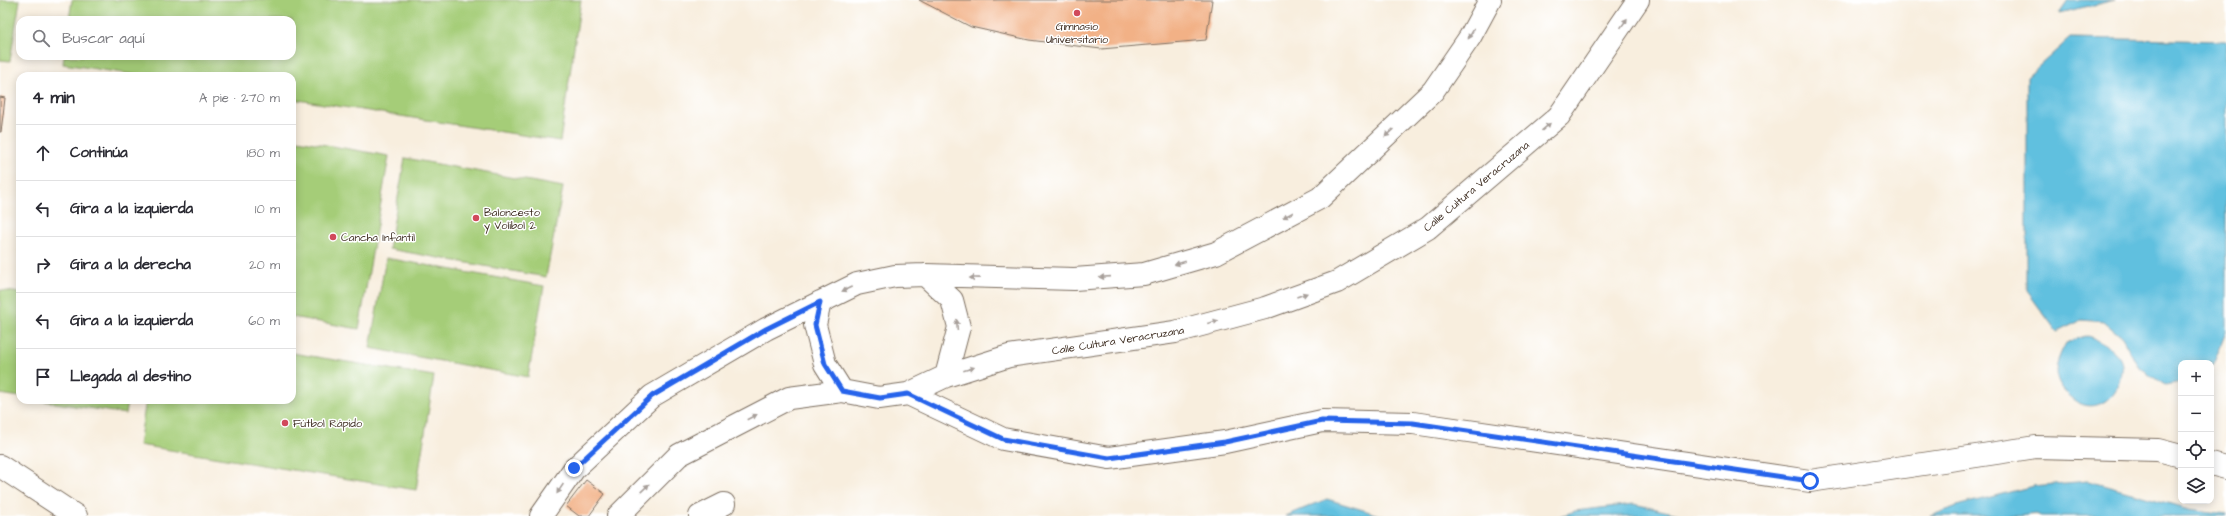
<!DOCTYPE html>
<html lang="es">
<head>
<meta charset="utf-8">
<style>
  :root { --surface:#fff; --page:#f2f2f3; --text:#2b2b33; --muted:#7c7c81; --line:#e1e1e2 }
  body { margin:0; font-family:"Architects Daughter",sans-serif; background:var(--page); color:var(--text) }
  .controls { position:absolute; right:12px; bottom:12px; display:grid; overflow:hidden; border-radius:8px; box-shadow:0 2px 10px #0003 }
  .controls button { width:36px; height:36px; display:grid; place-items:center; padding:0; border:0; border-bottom:1px solid var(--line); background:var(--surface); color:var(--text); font:20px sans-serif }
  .stop { position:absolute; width:12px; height:12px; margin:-9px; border:3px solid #2563eb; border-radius:50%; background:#fff }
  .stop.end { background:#2563eb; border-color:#fff; box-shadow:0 1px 4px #0008 }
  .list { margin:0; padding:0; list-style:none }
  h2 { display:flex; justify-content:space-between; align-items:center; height:52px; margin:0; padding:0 16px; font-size:17px }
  h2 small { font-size:13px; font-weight:400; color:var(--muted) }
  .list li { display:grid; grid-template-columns:26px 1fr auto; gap:12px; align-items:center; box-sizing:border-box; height:56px; padding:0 16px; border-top:1px solid var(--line) }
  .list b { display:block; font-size:15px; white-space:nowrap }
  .list em { font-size:13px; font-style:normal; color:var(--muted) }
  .icon { flex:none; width:22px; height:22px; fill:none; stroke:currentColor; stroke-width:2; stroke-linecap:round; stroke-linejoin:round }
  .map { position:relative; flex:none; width:2226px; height:516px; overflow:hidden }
  .search { position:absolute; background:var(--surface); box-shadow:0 2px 10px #0003; left:16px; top:16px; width:280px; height:44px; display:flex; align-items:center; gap:10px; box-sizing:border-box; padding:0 14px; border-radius:12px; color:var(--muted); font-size:15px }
  .panel { position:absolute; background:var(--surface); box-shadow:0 2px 10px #0003; left:16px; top:72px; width:280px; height:332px; border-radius:12px }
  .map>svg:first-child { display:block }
  .green { fill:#a5cd78; stroke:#707c4b }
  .water { fill:#61c0df; stroke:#4e757e }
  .building { fill:#f2b186 }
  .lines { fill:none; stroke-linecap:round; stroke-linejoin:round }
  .street-casing { stroke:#7d6f61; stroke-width:24 }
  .street { stroke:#fff; stroke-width:22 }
  .oneway { fill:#a79f9a }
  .route { stroke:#2563eb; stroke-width:5 }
  .poi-dot { fill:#d1495b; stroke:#fff; stroke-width:1.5 }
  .labels { text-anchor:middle; stroke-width:3; stroke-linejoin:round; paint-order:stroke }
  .poi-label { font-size:11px; fill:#3b2a1e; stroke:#fff; text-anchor:start }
  .street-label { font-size:11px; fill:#3b2a1e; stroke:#fff }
</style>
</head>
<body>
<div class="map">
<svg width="2226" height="516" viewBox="0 0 2226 516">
  <rect width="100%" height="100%" fill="#fff"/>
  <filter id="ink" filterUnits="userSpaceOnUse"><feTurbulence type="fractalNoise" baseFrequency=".025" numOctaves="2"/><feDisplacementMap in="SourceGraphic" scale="8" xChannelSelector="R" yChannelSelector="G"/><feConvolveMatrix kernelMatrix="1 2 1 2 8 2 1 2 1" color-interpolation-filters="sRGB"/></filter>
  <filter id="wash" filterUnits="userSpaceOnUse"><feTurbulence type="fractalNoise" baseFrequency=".012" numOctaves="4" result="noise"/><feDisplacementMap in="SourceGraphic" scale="16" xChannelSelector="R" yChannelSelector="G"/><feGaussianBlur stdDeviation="0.9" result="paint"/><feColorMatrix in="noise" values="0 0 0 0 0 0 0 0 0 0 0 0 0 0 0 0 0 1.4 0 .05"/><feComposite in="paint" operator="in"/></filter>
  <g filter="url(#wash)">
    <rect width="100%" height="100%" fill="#f8eede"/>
    <path class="green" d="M0,0h20l-10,61 -10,-1z
      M72,0h509l-21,141 -268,-42v-23h-149l-80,-12 1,-8h228v-36h-223z
      M292,139l97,17 -30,173 -67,-12z
      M405,158l158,29 -17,90 -157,-28z
      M386,258l158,28 -16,91 -158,-29z
      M0,290l20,3v104l-20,-3z
      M292,353l142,23 -18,114 -277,-45 7,-45h146z
      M37,400h91l-2,14z"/>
    <path class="water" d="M2068,0h47l-56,13z
      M2070,38l156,3v291l-15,38v-7h-30v19l-16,3 -26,-17 -17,-31 -18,-15 -22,-2 -25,12 -30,-41v-214z
      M2085,336c13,5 25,9 34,21 14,20 -19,75 -55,34 -14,-17 -7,-31 2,-48z
      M2088,481l101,28 37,5v2h-185l-5,-2 -18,2h-88l30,-11 73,-19z
      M1327,499l56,17h-97z
      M1634,504l52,12h-125l14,-5z"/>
    <g id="blocks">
      <path class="building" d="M919,0h293l-6,40 -105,9 -72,-9 -58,-13z
        M0,97l5,1 -4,34h-1z
        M586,480l19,14 -16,22h-10l-13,-10z"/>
    </g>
  </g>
  <g filter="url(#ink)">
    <use href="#blocks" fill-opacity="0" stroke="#7d6f61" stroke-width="1"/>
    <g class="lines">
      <g class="street-casing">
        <path id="street" d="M925,275l27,25 7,27 -13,49
          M820,302l-5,23 10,39 17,27
          M908,394l95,45 106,19 116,-16 97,-21 91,2 397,58 226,-34 122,3 23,6
          M2211,464l15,4
          M0,466l76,50
          M541,516l33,-47 78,-73 114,-67 91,-45 38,-8 30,-1 149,4 70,-5 72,-21 104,-55 113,-107 37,-54 20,-37
          M618,516l61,-61 110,-57 53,-7 37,7 29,-4 38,-18 63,-20 166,-24 90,-24 72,-26 91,-54 131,-112 79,-116
          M700,516l24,-12"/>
      </g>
      <use href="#street" class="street"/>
    </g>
    <defs><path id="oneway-solid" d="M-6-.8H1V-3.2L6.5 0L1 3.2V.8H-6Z"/></defs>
    <g class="oneway">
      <use href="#oneway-solid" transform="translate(1624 23) rotate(-55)"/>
      <use href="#oneway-solid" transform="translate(1471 34) rotate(120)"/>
      <use href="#oneway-solid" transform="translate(1546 127) rotate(-41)"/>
      <use href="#oneway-solid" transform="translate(1389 133) rotate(137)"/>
      <use href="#oneway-solid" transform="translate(1288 215) rotate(152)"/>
      <use href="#oneway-solid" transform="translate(1180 263) rotate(163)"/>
      <use href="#oneway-solid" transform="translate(1105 277) rotate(176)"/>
      <use href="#oneway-solid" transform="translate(975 278) rotate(-179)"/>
      <use href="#oneway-solid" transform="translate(847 289) rotate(155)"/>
      <use href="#oneway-solid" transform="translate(1302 295) rotate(-20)"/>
      <use href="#oneway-solid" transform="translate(1213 322) rotate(-15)"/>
      <use href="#oneway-solid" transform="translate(957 325) rotate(-94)"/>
      <use href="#oneway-solid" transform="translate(969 369) rotate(-17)"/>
      <use href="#oneway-solid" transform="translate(752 417) rotate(-27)"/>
      <use href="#oneway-solid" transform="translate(645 488) rotate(-44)"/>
      <use href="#oneway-solid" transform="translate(560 489) rotate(124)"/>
    </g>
  </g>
  <g class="lines" filter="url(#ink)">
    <path class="route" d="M574,468l78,-72 114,-67 54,-27 -5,23 10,39 17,27 38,7 28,-4 95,45 106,19 116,-16 97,-21 91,2 397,58"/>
  </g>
  <g class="poi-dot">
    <circle cx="1077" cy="13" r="4"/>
    <circle cx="476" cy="218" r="4"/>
    <circle cx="333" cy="237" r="4"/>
    <circle cx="285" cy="423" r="4"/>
  </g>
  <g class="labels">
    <g class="poi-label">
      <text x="1077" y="30" text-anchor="middle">Gimnasio<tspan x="1077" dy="13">Universitario</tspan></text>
      <text x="484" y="216">Baloncesto<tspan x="484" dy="13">y Volibol 2</tspan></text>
      <text x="341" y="241">Cancha Infantil</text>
      <text x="293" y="427">Fútbol Rápido</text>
    </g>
    <g class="street-label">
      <text transform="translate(1476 186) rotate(-40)" y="4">Calle Cultura Veracruzana</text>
      <text transform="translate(1118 340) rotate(-9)" y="4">Calle Cultura Veracruzana</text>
    </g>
  </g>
</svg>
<div class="controls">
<button>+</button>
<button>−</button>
<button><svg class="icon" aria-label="locate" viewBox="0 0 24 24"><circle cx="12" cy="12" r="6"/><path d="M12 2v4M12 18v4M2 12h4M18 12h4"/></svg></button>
<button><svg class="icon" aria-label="layers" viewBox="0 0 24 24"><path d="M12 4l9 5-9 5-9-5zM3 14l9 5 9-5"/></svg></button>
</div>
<div class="stop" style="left:1810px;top:481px"></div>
<div class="stop end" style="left:574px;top:468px"></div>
<div class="search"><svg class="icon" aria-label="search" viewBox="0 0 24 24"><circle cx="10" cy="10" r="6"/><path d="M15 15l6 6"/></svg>Buscar aquí</div>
<section class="panel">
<h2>4 min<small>A pie · 270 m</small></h2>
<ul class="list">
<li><svg class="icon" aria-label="ahead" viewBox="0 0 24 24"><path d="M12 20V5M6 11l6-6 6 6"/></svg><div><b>Continúa</b></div><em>180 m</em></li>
<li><svg class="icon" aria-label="left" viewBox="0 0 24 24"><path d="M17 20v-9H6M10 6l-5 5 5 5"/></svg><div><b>Gira a la izquierda</b></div><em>10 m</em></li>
<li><svg class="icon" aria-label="right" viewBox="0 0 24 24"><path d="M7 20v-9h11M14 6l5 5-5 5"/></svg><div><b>Gira a la derecha</b></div><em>20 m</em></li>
<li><svg class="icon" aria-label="left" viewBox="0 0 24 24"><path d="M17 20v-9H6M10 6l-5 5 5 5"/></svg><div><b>Gira a la izquierda</b></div><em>60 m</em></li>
<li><svg class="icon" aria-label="arrive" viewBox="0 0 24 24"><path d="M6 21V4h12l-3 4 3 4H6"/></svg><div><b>Llegada al destino</b></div></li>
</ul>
</section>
</div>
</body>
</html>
